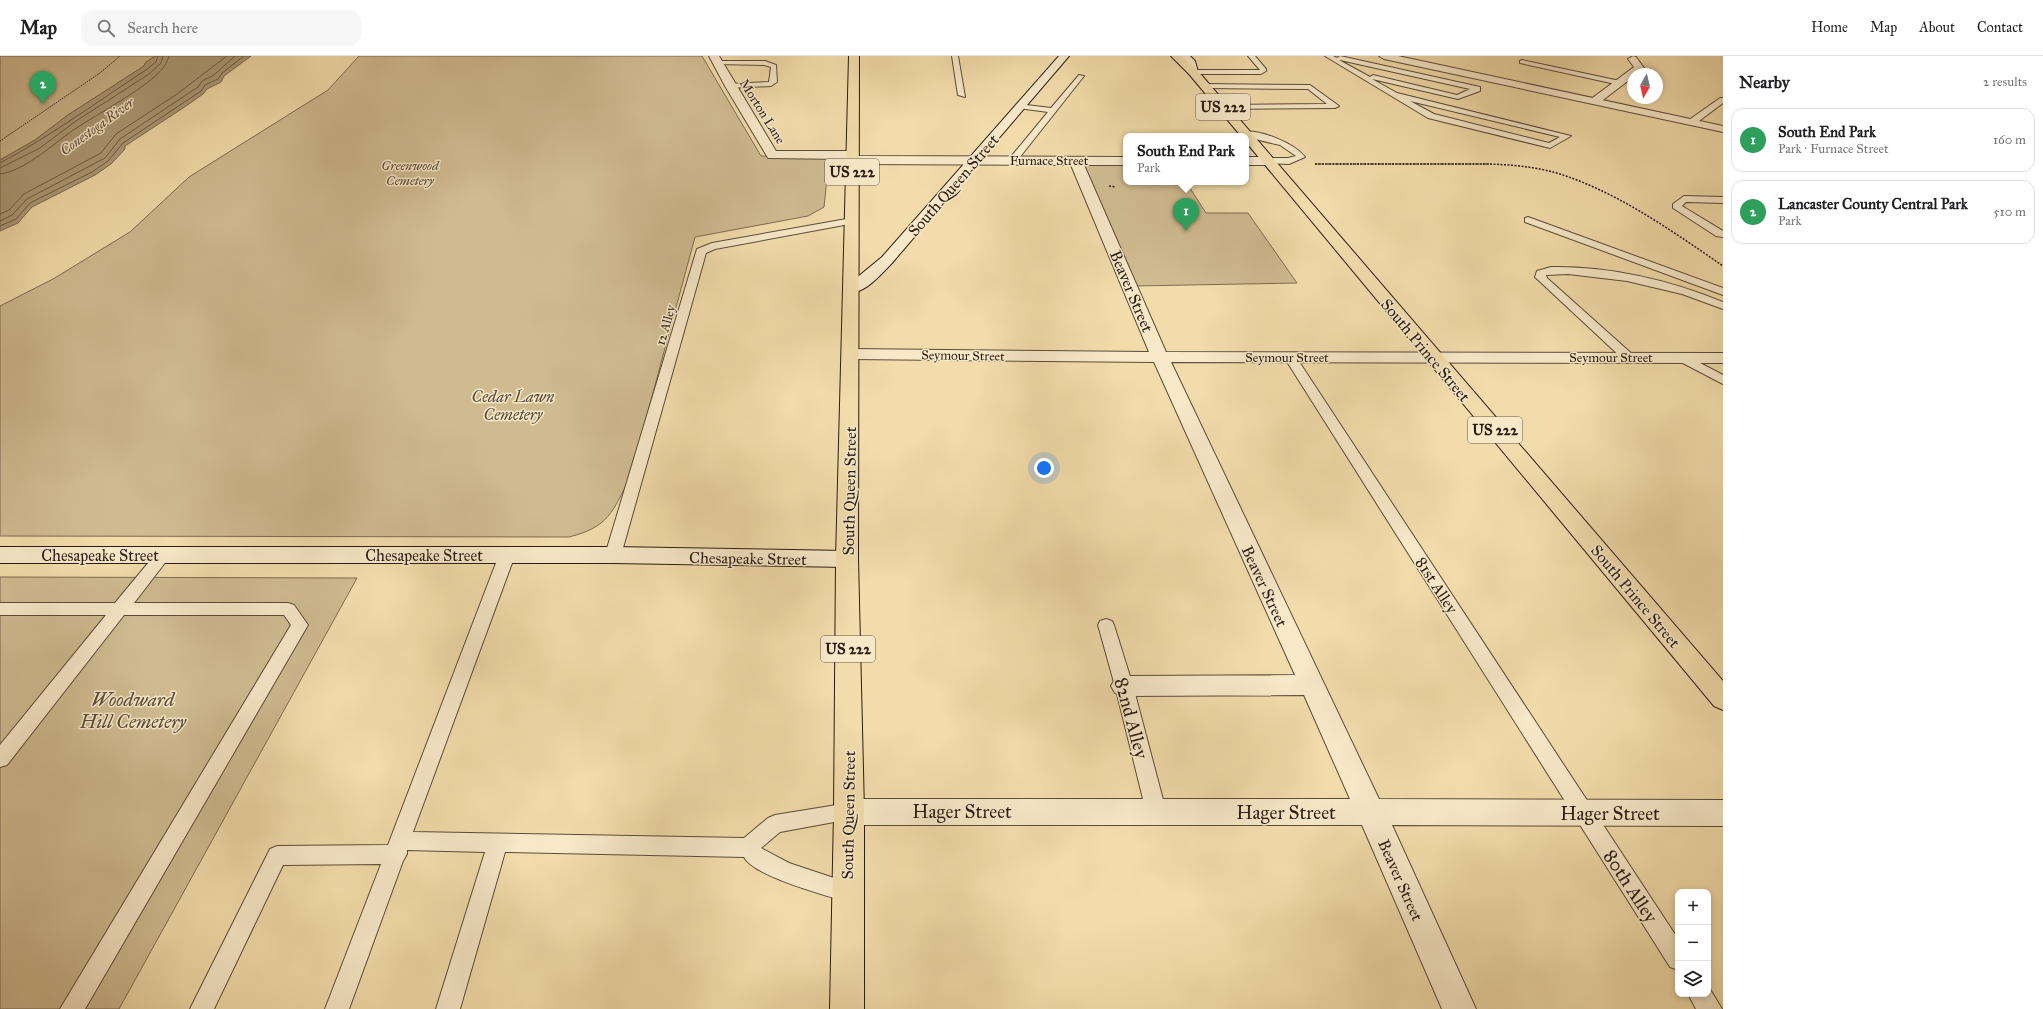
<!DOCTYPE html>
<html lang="en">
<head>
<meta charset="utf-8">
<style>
  :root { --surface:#fff; --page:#f6f6f6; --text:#202124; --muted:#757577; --line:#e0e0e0; --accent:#ea580c }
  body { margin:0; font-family:"IM FELL Great Primer",serif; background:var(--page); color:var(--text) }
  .controls { position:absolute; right:12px; bottom:12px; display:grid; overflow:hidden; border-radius:8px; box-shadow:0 2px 6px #0003 }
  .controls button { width:36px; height:36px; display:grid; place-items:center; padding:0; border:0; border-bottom:1px solid var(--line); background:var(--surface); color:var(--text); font:20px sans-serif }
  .compass { position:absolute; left:1627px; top:12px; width:36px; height:36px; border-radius:50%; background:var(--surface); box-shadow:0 2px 6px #0003; rotate:188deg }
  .you { position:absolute; left:1044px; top:412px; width:14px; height:14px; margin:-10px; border:3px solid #fff; border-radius:50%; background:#1a73e8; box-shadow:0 0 0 6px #1a73e833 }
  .badge { display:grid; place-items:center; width:26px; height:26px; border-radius:50%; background:var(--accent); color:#fff; font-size:13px; font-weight:700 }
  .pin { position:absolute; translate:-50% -33px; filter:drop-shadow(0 1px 2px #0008) }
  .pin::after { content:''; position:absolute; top:21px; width:14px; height:12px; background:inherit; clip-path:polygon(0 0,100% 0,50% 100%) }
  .popup { position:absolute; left:1123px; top:77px; width:126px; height:52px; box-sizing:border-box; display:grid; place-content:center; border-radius:8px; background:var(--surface); filter:drop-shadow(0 1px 3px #0005); font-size:13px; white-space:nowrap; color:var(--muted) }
  .popup b { font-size:15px; color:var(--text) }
  .popup::after { content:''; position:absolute; left:50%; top:100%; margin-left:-8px; border:8px solid transparent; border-top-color:var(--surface) }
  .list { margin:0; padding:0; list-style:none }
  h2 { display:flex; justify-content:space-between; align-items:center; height:52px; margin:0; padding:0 16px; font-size:17px }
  h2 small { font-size:13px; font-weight:400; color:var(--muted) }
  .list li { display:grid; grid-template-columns:26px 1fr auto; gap:12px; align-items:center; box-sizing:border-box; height:64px; margin:0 8px 8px; padding:0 8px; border:1px solid var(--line); border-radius:12px }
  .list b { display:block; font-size:15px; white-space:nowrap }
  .list p { margin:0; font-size:13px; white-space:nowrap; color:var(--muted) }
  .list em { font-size:13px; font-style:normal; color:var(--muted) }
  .icon { flex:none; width:22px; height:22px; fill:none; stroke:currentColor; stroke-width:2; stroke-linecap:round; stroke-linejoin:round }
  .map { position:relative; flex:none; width:1723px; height:953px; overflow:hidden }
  header { display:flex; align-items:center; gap:24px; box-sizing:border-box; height:56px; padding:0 20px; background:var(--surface); border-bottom:1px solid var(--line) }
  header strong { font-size:19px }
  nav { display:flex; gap:22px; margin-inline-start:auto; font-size:14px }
  .search { width:280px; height:36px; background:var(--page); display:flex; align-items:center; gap:10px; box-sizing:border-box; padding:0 14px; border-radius:12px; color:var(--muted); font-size:15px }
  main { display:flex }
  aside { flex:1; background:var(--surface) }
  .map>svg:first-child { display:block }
  .green { fill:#d0bb91; stroke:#7c6c52 }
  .water { fill:#ad9b78; stroke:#786850 }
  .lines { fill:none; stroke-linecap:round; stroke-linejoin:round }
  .shore { stroke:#6a5c46; stroke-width:1 }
  .service-casing { stroke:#5a4c3a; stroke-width:2 }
  .minor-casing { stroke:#5a4c3a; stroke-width:2 }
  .tertiary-casing { stroke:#5a4c3a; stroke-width:2 }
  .secondary-casing { stroke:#281c14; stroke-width:2 }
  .trunk-casing { stroke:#281c14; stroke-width:2 }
  .path-far1 { stroke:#281c14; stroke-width:1; stroke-dasharray:1.5 1; stroke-linecap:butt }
  .path { stroke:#281c14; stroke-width:1.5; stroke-dasharray:2 1.5; stroke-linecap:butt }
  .service { fill:#f7e8c8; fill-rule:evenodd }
  .minor { fill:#f7e8c8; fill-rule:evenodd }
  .tertiary { fill:#f7e8c8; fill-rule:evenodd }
  .secondary { fill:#f7e8c8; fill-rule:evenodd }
  .trunk { fill:#f2dcab; fill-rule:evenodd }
  .labels { text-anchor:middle; stroke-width:3; stroke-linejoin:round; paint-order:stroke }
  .far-street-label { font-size:13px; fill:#281c14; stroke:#f7e8c8 }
  .far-park-label { font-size:13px; font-style:italic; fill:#5a4c3a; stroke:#f7e8c8 }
  .far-water-label { font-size:14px; font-style:italic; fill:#5d4f3c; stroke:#f7e8c8 }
  .shield { fill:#f7e8c8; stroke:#66594a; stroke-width:1 }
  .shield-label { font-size:15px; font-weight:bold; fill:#281c14 }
  .street-label { font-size:16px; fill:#281c14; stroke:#f7e8c8 }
  .park-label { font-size:16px; font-style:italic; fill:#5a4c3a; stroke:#f7e8c8 }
  .near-park-label { font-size:19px; font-style:italic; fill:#5a4c3a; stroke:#f7e8c8 }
  .near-street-label { font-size:19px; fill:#281c14; stroke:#f7e8c8 }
</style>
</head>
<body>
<header>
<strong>Map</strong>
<div class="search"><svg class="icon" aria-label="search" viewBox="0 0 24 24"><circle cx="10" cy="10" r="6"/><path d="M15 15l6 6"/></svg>Search here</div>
<nav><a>Home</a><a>Map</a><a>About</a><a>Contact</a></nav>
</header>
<main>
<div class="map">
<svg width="1723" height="953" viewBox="0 0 1723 953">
  <rect width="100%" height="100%" fill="#f2dcab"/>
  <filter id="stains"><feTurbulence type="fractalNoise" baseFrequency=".005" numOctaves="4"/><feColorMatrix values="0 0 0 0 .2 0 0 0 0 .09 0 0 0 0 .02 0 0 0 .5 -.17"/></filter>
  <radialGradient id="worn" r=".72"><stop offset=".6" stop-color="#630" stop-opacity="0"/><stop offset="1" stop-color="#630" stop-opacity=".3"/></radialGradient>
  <path class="green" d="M0,0h155l-10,7 -1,3 -76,49 -33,25 -35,20z
    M359,0h343l59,100 68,2 -5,49 -16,9 -113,21 -65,241c-18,34 -21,49 -61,59l-569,-1v-230l53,-27 77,-47 59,-55 139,-87z
    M1082,108l44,1v17h60l20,31h42l49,70 -162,3z
    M0,521l357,1 -238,431h-119z"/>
  <path class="water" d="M155,0h96l-27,20 -3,6 -14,7 -4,5 -17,12 -61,40v3l-14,15 -16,11 -63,32 -14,16 -18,8v-71l35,-20 33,-25 76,-49 1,-3z"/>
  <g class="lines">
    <path class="shore" d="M0,107c51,-27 98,-62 146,-93l10,-8 2,-6
      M0,112l40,-20 33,-25 76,-49 12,-11 2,-7
      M0,118c26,-3 56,-33 78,-47 23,-15 55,-32 75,-49 8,-7 13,-12 16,-22
      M0,158l9,-4 15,-16 77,-41 15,-19 61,-40 50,-38
      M0,165l12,-6 15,-16 78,-41 15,-19 78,-52 4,-6 12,-6 21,-19
      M0,170l16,-7 14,-16 62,-31 16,-11 15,-18 78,-52 4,-6 13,-6 4,-6 22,-17"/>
    <g class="service-casing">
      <path id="service" d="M952,0h6l7,41 -7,-2z
        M1248,0h7l11,13v2l-5,3h-68l-3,-2 3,-2h67z
        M1325,0h8l4,2 3,-2 140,31v4l-22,8 -86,-20 25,14 174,43 -21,12 -122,-30zM1339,4h1l130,29 -13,6 -84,-20 -3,2zM1410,45l150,36 -11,6 -115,-29z
        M1522,4l98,21 4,2 -4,2 -100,-22v-2z
        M718,5h47l11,4 1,17 -6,4 -44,2v-4h3l39,-2 2,-15 -7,-2 -48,-1 -1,-1z
        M1079,19l5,1 -68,86h-6v-4l38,-46 -30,-4v-4l33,4z
        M1202,28l108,1 29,21 -4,2 -112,1 -4,-2 1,-2 107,-1 -19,-15 -103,-1 -4,-2z
        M1720,42h3v5l-28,21h-6v-4z
        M1242,76c18,-3 52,11 63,25l-16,7 -24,-1v-4l3,-1h20l8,-2 -16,-11 -38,-9z
        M1684,140l39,1v6l-37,-1 -4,4 41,25v6l-7,-1 -43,-28v-4z
        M1528,161l195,71v7l-198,-73v-4z
        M852,162l3,1v4l-140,26 -9,4 -85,302 -3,4 -5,1 -5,-1 -3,-4 92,-306 15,-6z
        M1551,211c58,-1 119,13 172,35v7l-41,-15 -55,-13 -59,-7 -22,1 1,3 85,76 2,3 -6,4 -4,-1 -89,-83 2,-6z
        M1290,297l6,4 382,582v31l-8,-3 -386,-610z
        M1681,297l42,22v9l-46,-24 -2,-3z
        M163,494l5,1 3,4 -37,48h154l6,2 14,20 -223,384h-25l231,-384 -7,-10h-160l-117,150 -7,2v-22l106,-130h-106v-12h115l43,-52z
        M507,494l5,1 3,4 -102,277 331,6 24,-20 7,-3 74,-12 7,3 3,6 -3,6 -76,14 -19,16 28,15 66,22 3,7 -3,7 -8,3c-21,-7 -94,-26 -103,-45l-239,-5 -45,157h-24l49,-157 -78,-2v4l-4,7 -54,148h-24l56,-145 -98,1 -69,144h-24l80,-160 7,-3 111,-1 111,-290 3,-4z
        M1106,563l6,2 2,4 19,61 33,125 -3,6 -7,3 -7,-3 -3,-6 -31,-125 -17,-61 2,-4z
        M1708,930l14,23h-26l-8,-15h20z"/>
    </g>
    <g class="minor-casing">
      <path id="minor" d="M709,0h10l57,95h76l4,1 1,4 269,1v8h-42l82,187 557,1v10l-552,-1 208,437 344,1v26l-331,-1 84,184h-34l-80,-184h-513l-10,-4 -5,-9 5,-9 10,-4h501l-46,-104 -180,1 -9,-3 -4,-7 4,-7 9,-3 171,-1 -141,-313 -303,-3 -6,-1 -3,-4 3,-4 6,-1 298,3 -78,-187 -219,-1 -4,-1 -1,-4 -79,-1 -43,-72z
        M1633,0l3,1 8,11c-3,4 -6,6 -11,6v3l-34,26h-8l-1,-2 1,-2 43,-32 -6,-8z
        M1246,101h22l6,4 -6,4h-22z"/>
    </g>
    <g class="tertiary-casing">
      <path id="tertiary" d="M1379,0h19l325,70v6l-339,-73z"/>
    </g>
    <g class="secondary-casing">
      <path id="secondary" d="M1059,0h10l-177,207c-11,11 -29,34 -47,29l-2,-3 39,-32z
        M1180,0h10l5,5 3,11 -1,2h-8l-4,-12z
        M0,491h613l234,4 8,2 3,6 -3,6 -8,2 -234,-4h-613z"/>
    </g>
    <g class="trunk-casing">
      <path id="trunk" d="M849,0h10l-1,503 6,253v197h-34l4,-197 2,-253z
        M1171,0h11l15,14 526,611v29l-9,-4 -468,-564v-6h-5l-52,-62z"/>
    </g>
    <path class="path-far1" d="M0,85l100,-68 20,-17
      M1315,108h175"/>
    <path class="path" d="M1315,108c41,0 83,0 124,0 40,0 82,-2 121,10 59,19 112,57 163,92
      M1109,130l7,1"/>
    <use href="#service" class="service"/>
    <use href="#minor" class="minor"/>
    <use href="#tertiary" class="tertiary"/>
    <use href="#secondary" class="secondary"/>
    <use href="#trunk" class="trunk"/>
  </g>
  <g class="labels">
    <g class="far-street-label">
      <text transform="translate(763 55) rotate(58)" y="5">Morton Lane</text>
      <text x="1049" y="109">Furnace Street</text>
      <text transform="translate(665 269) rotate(-74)" y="5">12 Alley</text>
      <text transform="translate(963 299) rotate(1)" y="5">Seymour Street</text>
      <text x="1287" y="306">Seymour Street</text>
      <text x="1611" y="306">Seymour Street</text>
    </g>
    <g class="far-park-label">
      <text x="410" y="114">Greenwood<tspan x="410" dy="15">Cemetery</tspan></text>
    </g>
    <g class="far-water-label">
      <text transform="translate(97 70) rotate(-36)" y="5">Conestoga River</text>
    </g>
    <g class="shield">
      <rect x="1196" y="38" width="54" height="26" rx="3"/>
      <rect x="825" y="103" width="54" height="26" rx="3"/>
      <rect x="1468" y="361" width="54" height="26" rx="3"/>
      <rect x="821" y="580" width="54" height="26" rx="3"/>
    </g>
    <g class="shield-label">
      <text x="1223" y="56">US 222</text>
      <text x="852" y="121">US 222</text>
      <text x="1495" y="379">US 222</text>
      <text x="848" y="598">US 222</text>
    </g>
    <g class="street-label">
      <text transform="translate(953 129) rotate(-49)" y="6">South Queen Street</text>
      <text transform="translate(1132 235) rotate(67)" y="6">Beaver Street</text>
      <text transform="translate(1426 294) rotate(50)" y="6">South Prince Street</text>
      <text transform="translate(849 435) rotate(-89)" y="6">South Queen Street</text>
      <text x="100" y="505">Chesapeake Street</text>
      <text x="424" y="505">Chesapeake Street</text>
      <text transform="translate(748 502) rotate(1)" y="6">Chesapeake Street</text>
      <text transform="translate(1437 529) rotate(57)" y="6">81st Alley</text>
      <text transform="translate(1265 530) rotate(65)" y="6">Beaver Street</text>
      <text transform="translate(1636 540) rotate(50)" y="6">South Prince Street</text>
      <text transform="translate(848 759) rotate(-89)" y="6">South Queen Street</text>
      <text transform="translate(1401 824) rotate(66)" y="6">Beaver Street</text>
    </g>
    <g class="park-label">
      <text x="513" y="346">Cedar Lawn<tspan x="513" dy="18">Cemetery</tspan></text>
    </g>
    <g class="near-park-label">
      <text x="133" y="650">Woodward<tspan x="133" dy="22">Hill Cemetery</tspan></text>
    </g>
    <g class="near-street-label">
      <text transform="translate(1132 662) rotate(75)" y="7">82nd Alley</text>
      <text x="962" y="762">Hager Street</text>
      <text x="1286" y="763">Hager Street</text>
      <text x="1610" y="764">Hager Street</text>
      <text transform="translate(1631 830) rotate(57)" y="7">80th Alley</text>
    </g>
  </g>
  <rect width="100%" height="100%" filter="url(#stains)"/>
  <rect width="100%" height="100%" fill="url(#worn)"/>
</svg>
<div class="controls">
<button>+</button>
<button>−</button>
<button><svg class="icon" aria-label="layers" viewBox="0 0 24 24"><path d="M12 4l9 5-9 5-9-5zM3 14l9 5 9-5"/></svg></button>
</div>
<svg class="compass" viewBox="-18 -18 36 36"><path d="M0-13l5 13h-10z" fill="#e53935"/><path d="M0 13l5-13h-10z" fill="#757577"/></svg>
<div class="you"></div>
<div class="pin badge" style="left:1186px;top:175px;background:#2e9e5b">1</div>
<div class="popup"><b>South End Park</b>Park</div>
<div class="pin badge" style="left:43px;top:48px;background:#2e9e5b">2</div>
</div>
<aside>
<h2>Nearby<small>2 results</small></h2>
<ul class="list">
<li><span class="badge" style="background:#2e9e5b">1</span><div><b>South End Park</b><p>Park · Furnace Street</p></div><em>160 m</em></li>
<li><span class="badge" style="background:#2e9e5b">2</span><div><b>Lancaster County Central Park</b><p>Park</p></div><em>510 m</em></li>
</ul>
</aside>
</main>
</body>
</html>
